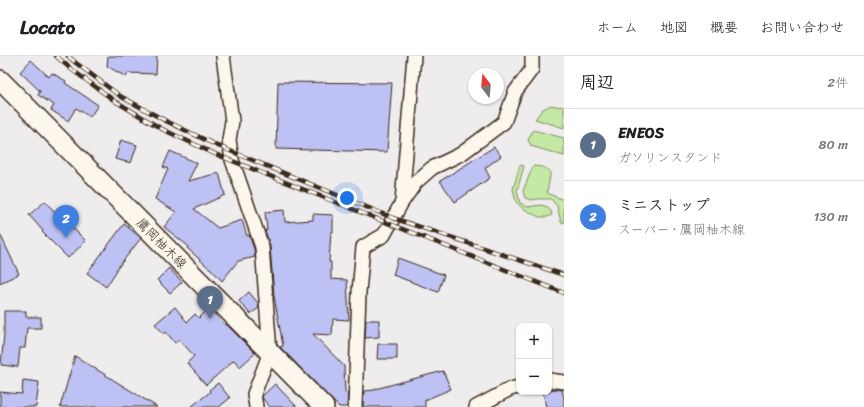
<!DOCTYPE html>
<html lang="ja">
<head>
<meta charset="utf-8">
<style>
  :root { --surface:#fff; --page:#f2f2f2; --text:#202124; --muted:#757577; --line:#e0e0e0; --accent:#d93025 }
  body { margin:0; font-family:Sriracha,"Klee One",sans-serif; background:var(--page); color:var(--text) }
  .controls { position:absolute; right:12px; bottom:12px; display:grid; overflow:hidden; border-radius:8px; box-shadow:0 1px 3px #0004 }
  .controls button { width:36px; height:36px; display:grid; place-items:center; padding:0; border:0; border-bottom:1px solid var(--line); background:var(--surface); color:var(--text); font:20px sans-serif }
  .compass { position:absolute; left:468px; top:12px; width:36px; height:36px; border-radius:50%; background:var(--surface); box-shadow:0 1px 3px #0004; rotate:344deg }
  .you { position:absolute; left:347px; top:142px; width:14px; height:14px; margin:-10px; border:3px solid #fff; border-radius:50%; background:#1a73e8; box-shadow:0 0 0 6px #1a73e833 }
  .badge { display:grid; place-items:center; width:26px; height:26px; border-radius:50%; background:var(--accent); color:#fff; font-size:13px; font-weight:700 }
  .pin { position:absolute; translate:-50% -33px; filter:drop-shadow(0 1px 2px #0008) }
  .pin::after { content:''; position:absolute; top:21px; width:14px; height:12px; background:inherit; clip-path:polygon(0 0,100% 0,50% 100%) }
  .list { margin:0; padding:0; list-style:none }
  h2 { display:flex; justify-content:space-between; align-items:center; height:52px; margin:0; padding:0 16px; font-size:17px }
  h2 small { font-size:13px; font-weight:400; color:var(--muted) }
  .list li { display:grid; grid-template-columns:26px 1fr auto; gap:12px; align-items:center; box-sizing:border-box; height:72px; padding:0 16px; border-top:1px solid var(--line) }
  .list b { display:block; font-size:15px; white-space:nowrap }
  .list p { margin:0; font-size:13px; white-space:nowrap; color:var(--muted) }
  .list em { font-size:13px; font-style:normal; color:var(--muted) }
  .map { position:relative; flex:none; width:564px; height:351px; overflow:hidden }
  header { display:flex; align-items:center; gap:24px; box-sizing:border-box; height:56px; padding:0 20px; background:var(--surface); border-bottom:1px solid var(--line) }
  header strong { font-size:19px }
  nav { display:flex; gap:22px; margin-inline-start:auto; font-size:14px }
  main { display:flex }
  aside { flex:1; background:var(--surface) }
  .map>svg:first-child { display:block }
  .green { fill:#c4e9a4; stroke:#808a61 }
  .building { fill:#bdc1f3; stroke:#3b2a1e }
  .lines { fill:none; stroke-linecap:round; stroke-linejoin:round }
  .street-casing { stroke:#3b2a1e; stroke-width:16 }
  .secondary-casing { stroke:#3b2a1e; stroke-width:22 }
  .street { stroke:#fbf7ec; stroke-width:13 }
  .secondary { stroke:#fbf7ec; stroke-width:19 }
  .rail-casing { stroke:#3b2a1e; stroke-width:4.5 }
  .rail { stroke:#fbf7ec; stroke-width:3; stroke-dasharray:9; stroke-linecap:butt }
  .labels { text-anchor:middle; stroke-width:3.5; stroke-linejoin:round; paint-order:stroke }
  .street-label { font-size:13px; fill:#3b2a1e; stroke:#fbf7ec }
</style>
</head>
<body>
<header>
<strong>Locato</strong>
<nav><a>ホーム</a><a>地図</a><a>概要</a><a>お問い合わせ</a></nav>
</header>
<main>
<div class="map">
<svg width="564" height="351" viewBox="0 0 564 351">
  <rect width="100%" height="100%" fill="#efeced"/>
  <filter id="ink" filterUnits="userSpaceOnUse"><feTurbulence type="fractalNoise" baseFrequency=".025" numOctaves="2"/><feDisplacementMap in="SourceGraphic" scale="8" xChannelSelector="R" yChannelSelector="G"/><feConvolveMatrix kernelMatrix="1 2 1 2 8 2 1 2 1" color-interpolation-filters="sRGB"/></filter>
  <g filter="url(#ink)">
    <path class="green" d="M551,49l4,1 9,1v21l-29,-9 8,-10z
      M533,74l31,8v18l-33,-10 -3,-6z
      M520,109l4,1 -7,25 3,12 7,4 14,-2 6,2 4,4 1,4 -5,2h-8l-17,-9 -6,-6 -3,-13z
      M533,110l10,1 7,4v5l-3,17 17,7v23l-3,-1 -4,-16 -6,-7h-13l-7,1 -6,-2 -2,-7z"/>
    <path class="building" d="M108,0h49l-1,18 -28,-1 -2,4 -19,-11z
      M31,4l18,17 3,-4 14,8 -1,2 33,22 -8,12 -14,-9 -8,13 -17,-11 3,-5 -16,-10 2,-4 -20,-19z
      M278,26l114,1 -5,69 -111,-3z
      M121,84l16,5 -6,18 -16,-4z
      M494,91l7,9 -16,12 5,10 -35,24 -15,-21z
      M170,95l27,12 -9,18 31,-8 6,22 -31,14 24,19 24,-8 5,16 2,-1 5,14 1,8 -17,4 -16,20 -12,-13h-1l-22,-20 1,-2 -24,-19 12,-15 -21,-13 13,-30 -5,-2z
      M45,145l14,16 1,-2 26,26 -18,17 -26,-26 1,-1 -14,-16z
      M284,154l1,12 28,-2v-6l20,1v17h-2l-2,30h2v17l16,1 2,40 -16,-1 -1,16 -19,-1 31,32 1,27 3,-1 -1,15h-8l-59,-60 3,-1 -9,-50 -4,-50 -5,-16h2l-2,-18z
      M124,168l17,14 -25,32h1l-11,17 -19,-14z
      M0,178l19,40 -19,9z
      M398,202l46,17 -6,17 -45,-17z
      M169,212l13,14 -12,11 -13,-13z
      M249,236l9,11 1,5 -9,6 -11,-13z
      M175,251l12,15 8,-8 4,4 10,-10 16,17 1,-1 29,29 -15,14 -6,-7 -28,25 -19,-22 7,-7 -15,-17 -4,4 -9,-11 -2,2 -9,-10z
      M4,255h22v6h15v11h-14l-2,20h-5l-2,19 -17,-2 3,-31z
      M366,264h13v17l-14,1z
      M378,288h19v15h-20z
      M75,300l82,51h-97z
      M443,315l8,18 -26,11v7h-62l1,-16 11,-1v-1z
      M23,324l16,2 -3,25h-36v-15l22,2z
      M218,327l12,15 -11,9h-28l19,-15 -1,-2z
      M275,328l22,23h-27l-7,-8 -1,-3z
      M556,333l6,1 2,8v9h-18l-3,-15h6v-2z"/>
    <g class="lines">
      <g class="street-casing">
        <path id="street" d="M223,0l9,65 -3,19 3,20 30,87 8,105 -16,42 2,13
          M402,146l12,-146
          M549,324l15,2
          M355,351l4,-115 4,-45 21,-12 18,-33 14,-20 16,-14 29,-14 43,-32 11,-30 17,-23v-13
          M476,351l34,-18 9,-2"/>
      </g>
      <g class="secondary-casing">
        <path id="secondary" d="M0,24l324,327"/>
      </g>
      <use href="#street" class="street"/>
      <use href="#secondary" class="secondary"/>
      <g class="rail-casing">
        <path id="rail" d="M56,0l15,13 44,32 47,28 53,25 175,70 174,69
          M68,0l8,7 44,33 46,25 52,25 175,72 171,57"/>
      </g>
      <use href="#rail" class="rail"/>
    </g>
  </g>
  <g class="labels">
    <g class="street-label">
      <text transform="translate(162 187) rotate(45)" y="5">鷹岡柚木線</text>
    </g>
  </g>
</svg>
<div class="controls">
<button>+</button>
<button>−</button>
</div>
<svg class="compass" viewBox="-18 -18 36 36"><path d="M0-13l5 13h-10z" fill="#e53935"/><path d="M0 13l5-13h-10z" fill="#757577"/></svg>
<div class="you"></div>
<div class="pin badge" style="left:210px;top:263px;background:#5c6f8a">1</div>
<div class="pin badge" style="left:66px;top:182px;background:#3f7fe0">2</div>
</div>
<aside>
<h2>周辺<small>2件</small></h2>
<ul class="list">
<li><span class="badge" style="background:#5c6f8a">1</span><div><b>ENEOS</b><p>ガソリンスタンド</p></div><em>80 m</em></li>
<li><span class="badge" style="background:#3f7fe0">2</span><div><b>ミニストップ</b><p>スーパー · 鷹岡柚木線</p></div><em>130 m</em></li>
</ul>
</aside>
</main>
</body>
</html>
